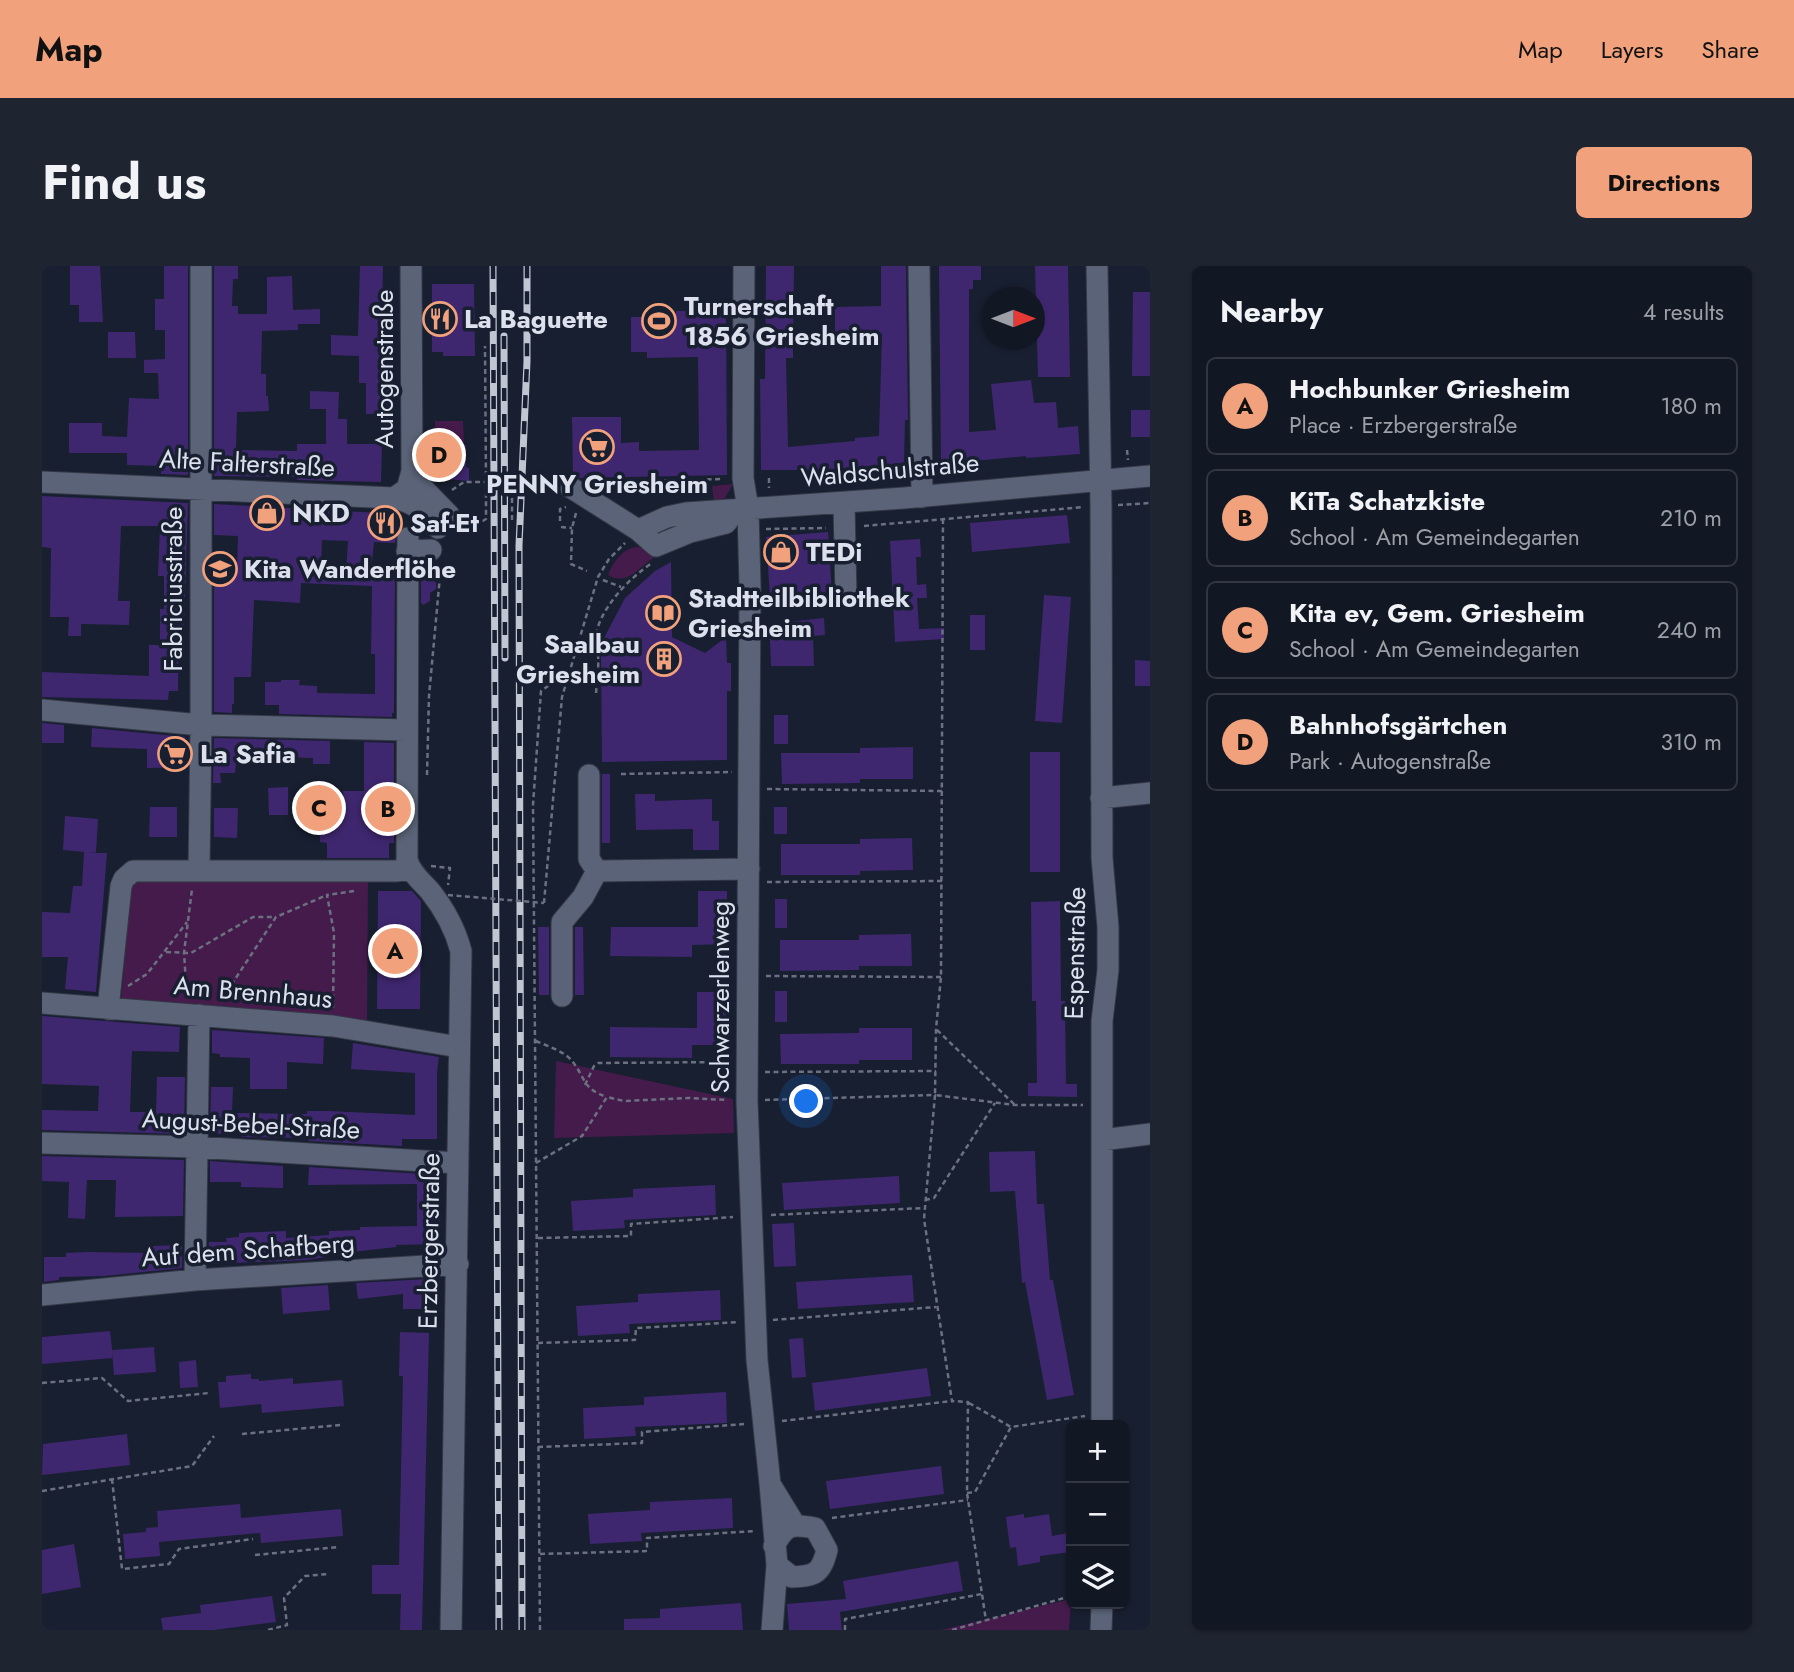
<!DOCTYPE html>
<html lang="en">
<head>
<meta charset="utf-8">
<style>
  :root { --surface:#121724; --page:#1f2431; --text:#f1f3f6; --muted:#9c9fa6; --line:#313641; --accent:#f1a17b }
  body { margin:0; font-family:Jost,sans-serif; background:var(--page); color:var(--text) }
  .controls { position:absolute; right:21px; bottom:21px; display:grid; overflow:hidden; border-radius:10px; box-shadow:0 2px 5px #0004 }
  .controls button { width:63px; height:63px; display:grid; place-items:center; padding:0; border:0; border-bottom:2px solid var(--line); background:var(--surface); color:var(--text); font:35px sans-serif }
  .compass { position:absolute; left:940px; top:21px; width:63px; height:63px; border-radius:50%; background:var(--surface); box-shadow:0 2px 5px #0004; rotate:90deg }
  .you { position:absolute; left:765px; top:836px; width:24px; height:24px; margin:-18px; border:5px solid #fff; border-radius:50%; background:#1a73e8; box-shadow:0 0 0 10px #1a73e833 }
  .badge { display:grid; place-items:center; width:46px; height:46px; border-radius:50%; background:var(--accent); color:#111; font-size:23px; font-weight:700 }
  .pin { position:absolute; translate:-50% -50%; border:4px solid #fff; box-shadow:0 2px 7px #0006 }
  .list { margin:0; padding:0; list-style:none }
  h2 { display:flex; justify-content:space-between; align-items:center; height:91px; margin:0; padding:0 28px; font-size:30px }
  h2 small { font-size:23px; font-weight:400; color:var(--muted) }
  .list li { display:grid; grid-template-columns:46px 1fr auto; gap:21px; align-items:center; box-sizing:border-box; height:98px; margin:0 14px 14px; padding:0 14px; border:2px solid var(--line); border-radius:10px }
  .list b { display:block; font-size:26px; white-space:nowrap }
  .list p { margin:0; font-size:23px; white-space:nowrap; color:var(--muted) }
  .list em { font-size:23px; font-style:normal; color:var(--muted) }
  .icon { flex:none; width:38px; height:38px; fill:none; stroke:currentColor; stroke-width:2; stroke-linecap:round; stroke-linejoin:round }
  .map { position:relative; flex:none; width:1108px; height:1364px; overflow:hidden; border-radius:10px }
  header { display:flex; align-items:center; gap:42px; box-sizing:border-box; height:98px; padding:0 35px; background:var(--accent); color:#111 }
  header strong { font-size:33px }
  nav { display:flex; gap:38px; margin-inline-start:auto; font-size:24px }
  .intro { display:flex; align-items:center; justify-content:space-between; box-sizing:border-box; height:168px; padding:0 42px }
  h1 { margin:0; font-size:49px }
  .button { padding:18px 32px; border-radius:10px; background:var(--accent); color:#111; font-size:24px; font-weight:700 }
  main { display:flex; gap:42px; padding:0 42px }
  aside { flex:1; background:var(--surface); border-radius:10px; box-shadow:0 2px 5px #0004 }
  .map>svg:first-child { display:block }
  .green { fill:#451b4b }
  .building { fill:#3f276f; fill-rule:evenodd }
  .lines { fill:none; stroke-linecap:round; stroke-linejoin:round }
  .minor-casing { stroke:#343846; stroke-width:23 }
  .path { stroke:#6b7180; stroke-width:2.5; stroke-dasharray:5 3.5; stroke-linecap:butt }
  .minor { stroke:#5a6378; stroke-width:21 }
  .rail-casing { stroke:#c1c6d3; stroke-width:7 }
  .rail { stroke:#181f30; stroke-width:4.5; stroke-dasharray:13; stroke-linecap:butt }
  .path-bridge { stroke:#6b7180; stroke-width:2.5; stroke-dasharray:5 3.5; stroke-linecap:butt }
  .labels { text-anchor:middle; stroke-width:7; stroke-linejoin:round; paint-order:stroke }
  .poi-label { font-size:26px; font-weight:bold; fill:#dce1ed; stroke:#181f30; text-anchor:start }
  .street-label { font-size:26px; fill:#dce1ed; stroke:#181f30 }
</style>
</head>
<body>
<header>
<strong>Map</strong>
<nav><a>Map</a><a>Layers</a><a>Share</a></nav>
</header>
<div class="intro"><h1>Find us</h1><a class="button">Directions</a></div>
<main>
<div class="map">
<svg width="1108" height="1364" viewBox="0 0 1108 1364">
  <rect width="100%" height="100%" fill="#181f30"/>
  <path class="green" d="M393,155h28l1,22h-21v29l-8,-5z
    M691,218l-8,14 -11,4 -2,-16z
    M595,281l18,4 3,4c-18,10 -29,32 -50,20 5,-13 15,-27 29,-28z
    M100,610l226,5 -1,140 -246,-20 10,-115z
    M514,795l177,38 1,34 -180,5z
    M1029,1333l-2,31h-128z"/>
  <path class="building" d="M28,0h30l3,56h-24v-17h-9z
    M122,0h24v209l-27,-1v-8l-34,-1v-12h-58v-30h33v13l25,1 2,-39 30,1 -1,-26h-14v-13l21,-1v-29h-10v-31h9z
    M172,0h24v13h-5l-1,27h6v8h29v-37l25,-1 1,34 27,-1v15h-22v6l-36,1 -1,43h5v22h2l1,15 -32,1 -1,38 61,1v-7h29v-35h-16v-18l29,1 -1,27h9v25h35l-1,38 -84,-2v-3l-83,-1z
    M318,0h23l-1,56h-1l-2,28 2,40h8l1,24h-24v-31h-7v-27l-28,-1v-20l27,1z
    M724,0h28l-1,92h-7l2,89 67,-6v-3l24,-2 3,-102h-29v7h-18v-34l46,-1v-40h25l2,154h-3l-1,43 -95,8v-1h-48l-1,-91h5z
    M897,0h42v14h-8v9h-4v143l27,-2 -5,-46 40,-4 3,23 22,-1 2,26 20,-2 2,28 -54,4v-2l-85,8z
    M993,0h33l2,111h-32z
    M390,18h42l1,72h-32v-4h-11z
    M1091,26h17v84h-18z
    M655,35h29l1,174 -147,3 -7,-3 -1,-58h49v26l18,-1v9l60,-1 -1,-93 -51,1v-6h-16v-35h16v8l29,-1v-13h21z
    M66,66h27l1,26h-28z
    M1089,144h19v27h-19z
    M404,179h20v22l3,1v13l-23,-2z
    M0,230l146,7 -4,128h-5l-1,60h-9l-1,9 -126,-3v-25l107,4v-31h11v-36h4v-33h-6l2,-50h-39l-3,75h12l-1,24 -48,-1v12h-13l1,-19h-19l1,-69 -9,-1z
    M172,238l184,10 -3,29 -21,-1 -3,29 24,1 -1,141h-2v4l-113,-3v-9h-14v-23h16v-2h19l-1,5 18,1v7l58,1v-40h-4l1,-68 -71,-3 -1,20 -46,-3 -3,77h-17v27h-2v9l-18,-1v-146l23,1 1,-31 -24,-1zM280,274l26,1 -2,31 -25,-1z
    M1025,249l3,28 -98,9 -2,-29z
    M786,266l1,12h3v19h-2l2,30 -62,5 -4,-61z
    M878,273l1,18h-5l1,28 9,-1 1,14h-10l2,31 25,-1v11l-49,3 -5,-101z
    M629,296l1,75 33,16 21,-16 1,26h4v28h-4v69l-125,2 -1,-106 4,-1 -1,-17 21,-40 30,-27z
    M388,300v13l6,3v7l-6,4v8l-7,4 -2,-2v-32z
    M1002,329l27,2 -9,126 -27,-2z
    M928,349h15v35h-15z
    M782,352l1,17 -12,1 1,30h-43l-1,-26h-7v-13l24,-1v-4z
    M1093,394l15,1v25h-15z
    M732,449h14v29h-14z
    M0,457l22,2v18h-22z
    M50,462l93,9v30l-38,1v-19l-56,-2z
    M172,472l116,3v23h-17v-6l-36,-1v7l-41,-1 -1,10h-15l1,10h-8z
    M322,476l30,1v100h-5v15h-62v-15l-7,-1v-31h23v-20h21z
    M871,481v32h-53v4l-78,1 -1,-31h79v-5z
    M988,486h30v120h-30z
    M560,508h8v69h-8z
    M246,521v28h-19l-1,-27z
    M593,528h20v7l57,-2v22h7v29h-26v-21l-57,1z
    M108,541h27v30h-28z
    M732,541h13v27h-13z
    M172,542h24l-1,30 -23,-1z
    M23,550l33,3 -2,34 -33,-3z
    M870,572l1,32 -53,1v4h-79v-31h79v-5z
    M42,586l23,1 -11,139 -31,-3 3,-32h-26v-45l28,1 3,-27h9z
    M336,625h34l9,10 -1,108h-43z
    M656,625h29v53l-35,1v12l-82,-1 1,-29h87z
    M733,633h12v29h-12z
    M1018,635l1,100h4l1,83h11v13l-49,-1v-13h9l-1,-82h-4l-1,-99z
    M496,661h11v68h-10z
    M533,661h8l1,68h-9z
    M869,668l1,32h-53v4l-79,1v-31h79v-5z
    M733,725h12v31h-12z
    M655,726h29l1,53h-35v13l-82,-1v-30l87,1z
    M0,750l138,11 -1,25 -47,-1 -2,61h26l1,-35h28l-1,57 -142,-4v-20l56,1 1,-25 -57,-2z
    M817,762h53v32h-53v4h-78l-1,-30 79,-1z
    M170,764l112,8 -1,26 -36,-2v27h-37v-31l-30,-1v-3l-8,-1z
    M311,777l86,14 -2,15v67h-35v7l-93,-5 -2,-3 -65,-1v-4l-32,1 1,-47h22l-1,26 75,1v-3h21l87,4v-42l-64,-4z
    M993,885l2,53h7l6,76h3l21,115 -27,5 -22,-118 -3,1 -7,-92 -25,1 -1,-40z
    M0,890l142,4 -1,56 -68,1 1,-37h-29l-2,39 -17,-1 1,-36 -27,-1z
    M168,895l73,5v22l-42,-1v-5h-31z
    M267,901l131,8v69l-44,1v2l-70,8v2l-19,3 -99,4 1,-22h18l-1,-4 13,-1v-4l47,-2v7l43,-3v-4l31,-1v-3l57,-1v-42l-109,1z
    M857,910l1,27 -116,7 -2,-27z
    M673,919l1,30 -92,5 1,8 -52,3 -2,-30 62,-4v-8z
    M752,957l2,43 -22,1 -2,-43z
    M140,979v23l-78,8 -45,1v3l-15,2v-25h22v-4l21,-1 66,1v-7z
    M870,1009l2,27 -116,7 -2,-27z
    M385,1013v30h-24v-15l-45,5 -2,-16z
    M286,1019l2,25 -47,4 -2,-26z
    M678,1024l1,30 -92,4 1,9 -52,3 -2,-30 62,-4v-8z
    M68,1065l3,27 -71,6v-27z
    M358,1066l29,1 -7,297h-22l1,-36h-29v-29h27l4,-189h-4z
    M761,1072l3,39 -14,1 -3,-39z
    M112,1081l2,25 -42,3 -2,-25z
    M154,1094l2,27 -18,1 -1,-26z
    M885,1102l4,28 -116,15 -3,-28z
    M209,1108v5h8v2l34,-3v6l49,-4 2,26 -82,7 -1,-9 -41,4 -2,-26h8v-6z
    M684,1126l1,31 -92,4 1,9 -52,3 -1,-31 61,-3v-8z
    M85,1168l3,31 -88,10 1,-31z
    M899,1200l3,28 -114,15 -4,-28z
    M690,1232l1,30 -92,5 1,8 -52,3 -2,-30 62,-4v-8z
    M198,1238l1,14 100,-9 2,27 -82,7 -1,-10 -101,9 1,14 -35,3 -2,-25 23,-2v-4l12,-1 -1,-16z
    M982,1248v4l25,-4 3,22 16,-3 3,19 -31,4v6l-22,4 -2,-19 -6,1 -4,-31z
    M32,1278l7,43 -39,7v-44z
    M916,1295l5,30 -123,21 2,18h-53l-2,-26 59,-5 -3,-18z
    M230,1330l4,26 -62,8h-51l-2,-12 40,-5 -1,-8z
    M699,1337l2,27h-119v-11l36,-1v-9z"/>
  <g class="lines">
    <g class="minor-casing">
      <path id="minor" d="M702,0l-1,212 5,31 2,77 -3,515 10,259 13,124
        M877,0l3,231
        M1055,0l4,240 1,352 6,69v43l-6,51v404
        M370,205l6,12 31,32
        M0,216l352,16c19,4 32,14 44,30
        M528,221l68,43 18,16 34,-14 36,-9 9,-13
        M352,232l13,-9 5,-18 -1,-205
        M802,237l2,94
        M596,264l29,-13 19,-4 218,-15 246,-22
        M366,272l-1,322c4,13 14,21 23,31 15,19 25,37 31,60l-10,679
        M365,285l24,-1
        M0,444l159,15 206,5
        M547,509v84l8,12
        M1059,532l49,-5
        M157,604l2,-145v-459
        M520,730v-74l21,-25 14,-26 152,-2
        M0,737l291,23 126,21
        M66,743l13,-123 3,-7 9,-8h263l14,-2
        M1060,874l48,-6
        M0,877l154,4 261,16
        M153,1014l4,-265
        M0,1029l153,-15 263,-16
        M732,1280c12,-22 17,-22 41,-18l12,22c-6,23 -11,26 -35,27l-15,-12 -7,-81 25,41
        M730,1364l5,-65
        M1059,1364l1,-26"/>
    </g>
    <path class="path" d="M1085,184l1,10
      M727,212v10
      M563,220l20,-4 98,-3
      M410,224l12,-8h22l-1,-136
      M1076,239l32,-2
      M534,247l-4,15 -1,36 16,7
      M901,253l-2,458 -5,52 -1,66 80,10h68
      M470,254v-27
      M518,255v-12l6,-2
      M822,260l220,-19
      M519,261l11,1
      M724,263l60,-1
      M430,267l1,-6 13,-8v-37
      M561,314l18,7
      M554,427c1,-12 3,-26 2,-38 -1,-6 -4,-9 -3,-15 3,-30 33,-61 57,-77
      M579,508l111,-2
      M385,509l2,-79 12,-131
      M725,523l175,2
      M389,600l19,2 -2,17
      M725,616l175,-1
      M502,637l18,-206 36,-120 11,-18 16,-16
      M124,686l25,1 62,-36h23
      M724,710l175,1
      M86,720l19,-12 40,-52
      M145,731l-3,-44 8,-64
      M180,733l54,-82 51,-22
      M291,742l1,-75 -7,-38 27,-4
      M895,764l78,75
      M494,775c11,5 28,10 36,20 14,17 10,28 35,36
      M723,806l171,-1
      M543,819l9,-19 4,-3 131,-1
      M723,834l170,-5 -11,124 28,182 16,1 -1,91 19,128
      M494,897l46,-27 25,-39 17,4 64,-3 39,2
      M883,934l9,-2 61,-95
      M729,949l154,-7
      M496,972l93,-2v-12l102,-7
      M731,1054l163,-13
      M496,1077l97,-3 1,-12 103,-6
      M0,1117l60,-5 26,23 81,-8
      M927,1137l42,24
      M740,1155l170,-20
      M200,1168l98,-9
      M496,1181l104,-4v-11l102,-8
      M70,1213l10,90 47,-5 10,-15 74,-10
      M0,1225l150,-25 22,-30
      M925,1227l8,-1 36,-65 74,-11
      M790,1252l136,-18
      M498,1288l107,-3v-13l108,-7
      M213,1289l83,-8
      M226,1364l19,-5 -3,-27 21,-22 23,-2
      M498,1364l-7,-825 8,-114 31,-22
      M803,1364v-11l137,-25
      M910,1364l119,-34"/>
    <use href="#minor" class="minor"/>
    <g class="rail-casing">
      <path id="rail" d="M451,0l6,1364
        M462,70l1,322
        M480,1364l-3,-1084 8,-185v-95"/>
    </g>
    <use href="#rail" class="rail"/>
    <path class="path-bridge" d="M406,629l96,8"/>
  </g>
  <defs>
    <g id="restaurant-ring" transform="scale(1.75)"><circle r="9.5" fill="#181f30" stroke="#f1a17b" stroke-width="1.5"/><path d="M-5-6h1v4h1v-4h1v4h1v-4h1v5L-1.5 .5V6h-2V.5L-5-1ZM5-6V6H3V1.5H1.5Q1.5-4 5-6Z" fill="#f1a17b"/></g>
    <g id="stadium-ring" transform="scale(1.75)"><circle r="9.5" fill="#181f30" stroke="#f1a17b" stroke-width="1.5"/><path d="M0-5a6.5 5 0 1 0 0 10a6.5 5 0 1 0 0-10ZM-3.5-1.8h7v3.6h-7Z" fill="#f1a17b"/></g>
    <g id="supermarket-ring" transform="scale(1.75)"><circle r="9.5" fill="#181f30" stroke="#f1a17b" stroke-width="1.5"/><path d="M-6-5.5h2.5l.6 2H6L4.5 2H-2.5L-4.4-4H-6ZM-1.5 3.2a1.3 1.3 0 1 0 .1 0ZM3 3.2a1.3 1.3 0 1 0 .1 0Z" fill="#f1a17b"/></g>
    <g id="shop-ring" transform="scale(1.75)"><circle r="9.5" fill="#181f30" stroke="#f1a17b" stroke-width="1.5"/><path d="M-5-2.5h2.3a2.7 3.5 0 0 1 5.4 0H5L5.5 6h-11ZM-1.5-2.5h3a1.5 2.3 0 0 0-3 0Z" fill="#f1a17b"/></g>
    <g id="school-ring" transform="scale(1.75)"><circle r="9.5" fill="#181f30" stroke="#f1a17b" stroke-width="1.5"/><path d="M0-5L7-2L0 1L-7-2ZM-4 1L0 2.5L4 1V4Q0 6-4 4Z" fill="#f1a17b"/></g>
    <g id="library-ring" transform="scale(1.75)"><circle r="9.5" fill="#181f30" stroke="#f1a17b" stroke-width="1.5"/><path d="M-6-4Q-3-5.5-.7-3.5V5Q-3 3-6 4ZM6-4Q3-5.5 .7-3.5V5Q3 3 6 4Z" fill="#f1a17b"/></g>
    <g id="building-ring" transform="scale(1.75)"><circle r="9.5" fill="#181f30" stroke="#f1a17b" stroke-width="1.5"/><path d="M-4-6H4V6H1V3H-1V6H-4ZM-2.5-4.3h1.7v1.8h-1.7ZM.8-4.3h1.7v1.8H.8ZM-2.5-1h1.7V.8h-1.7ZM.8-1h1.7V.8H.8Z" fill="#f1a17b"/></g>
  </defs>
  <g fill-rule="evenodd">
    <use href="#restaurant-ring" x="398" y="53"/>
    <use href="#stadium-ring" x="617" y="55"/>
    <use href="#supermarket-ring" x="555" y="181"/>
    <use href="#shop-ring" x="225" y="247"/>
    <use href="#restaurant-ring" x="343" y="257"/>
    <use href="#shop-ring" x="739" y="286"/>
    <use href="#school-ring" x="178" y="303"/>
    <use href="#library-ring" x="621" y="347"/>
    <use href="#building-ring" x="622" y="393"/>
    <use href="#supermarket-ring" x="133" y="488"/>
  </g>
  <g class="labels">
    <g class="poi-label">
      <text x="642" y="49">Turnerschaft<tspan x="642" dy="30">1856 Griesheim</tspan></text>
      <text x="422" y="62">La Baguette</text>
      <text x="555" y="227" text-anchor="middle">PENNY Griesheim</text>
      <text x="250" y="256">NKD</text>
      <text x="368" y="266">Saf-Et</text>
      <text x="764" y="295">TEDi</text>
      <text x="202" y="312">Kita Wanderflöhe</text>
      <text x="646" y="341">Stadtteilbibliothek<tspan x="646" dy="30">Griesheim</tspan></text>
      <text x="598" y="387" text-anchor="end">Saalbau<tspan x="598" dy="30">Griesheim</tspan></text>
      <text x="158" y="497">La Safia</text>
    </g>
    <g class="street-label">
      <text transform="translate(342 103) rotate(-90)" y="9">Autogenstraße</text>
      <text transform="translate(205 197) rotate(3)" y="9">Alte Falterstraße</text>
      <text transform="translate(848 204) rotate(-5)" y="9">Waldschulstraße</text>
      <text transform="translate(131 323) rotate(-90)" y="9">Fabriciusstraße</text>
      <text transform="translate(1033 687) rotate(-89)" y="9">Espenstraße</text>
      <text transform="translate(211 726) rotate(5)" y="9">Am Brennhaus</text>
      <text transform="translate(678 731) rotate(-90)" y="9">Schwarzerlenweg</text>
      <text transform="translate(209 858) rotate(3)" y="9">August-Bebel-Straße</text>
      <text transform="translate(387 975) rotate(-89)" y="9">Erzbergerstraße</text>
      <text transform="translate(206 984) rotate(-4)" y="9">Auf dem Schafberg</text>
    </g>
  </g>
</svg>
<div class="controls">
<button>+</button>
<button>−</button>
<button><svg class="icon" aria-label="layers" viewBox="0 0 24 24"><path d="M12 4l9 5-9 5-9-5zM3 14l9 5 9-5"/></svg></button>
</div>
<svg class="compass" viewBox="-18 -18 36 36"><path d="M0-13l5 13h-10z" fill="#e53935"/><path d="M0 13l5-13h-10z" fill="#9c9fa6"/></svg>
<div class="you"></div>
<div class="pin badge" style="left:353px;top:685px">A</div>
<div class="pin badge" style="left:346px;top:543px">B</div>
<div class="pin badge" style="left:277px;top:542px">C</div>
<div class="pin badge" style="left:397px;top:189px">D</div>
</div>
<aside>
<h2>Nearby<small>4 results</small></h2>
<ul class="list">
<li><span class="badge">A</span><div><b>Hochbunker Griesheim</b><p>Place · Erzbergerstraße</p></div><em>180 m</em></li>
<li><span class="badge">B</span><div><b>KiTa Schatzkiste</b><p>School · Am Gemeindegarten</p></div><em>210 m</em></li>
<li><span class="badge">C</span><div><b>Kita ev, Gem. Griesheim</b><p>School · Am Gemeindegarten</p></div><em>240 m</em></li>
<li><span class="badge">D</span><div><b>Bahnhofsgärtchen</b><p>Park · Autogenstraße</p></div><em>310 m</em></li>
</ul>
</aside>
</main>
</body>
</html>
